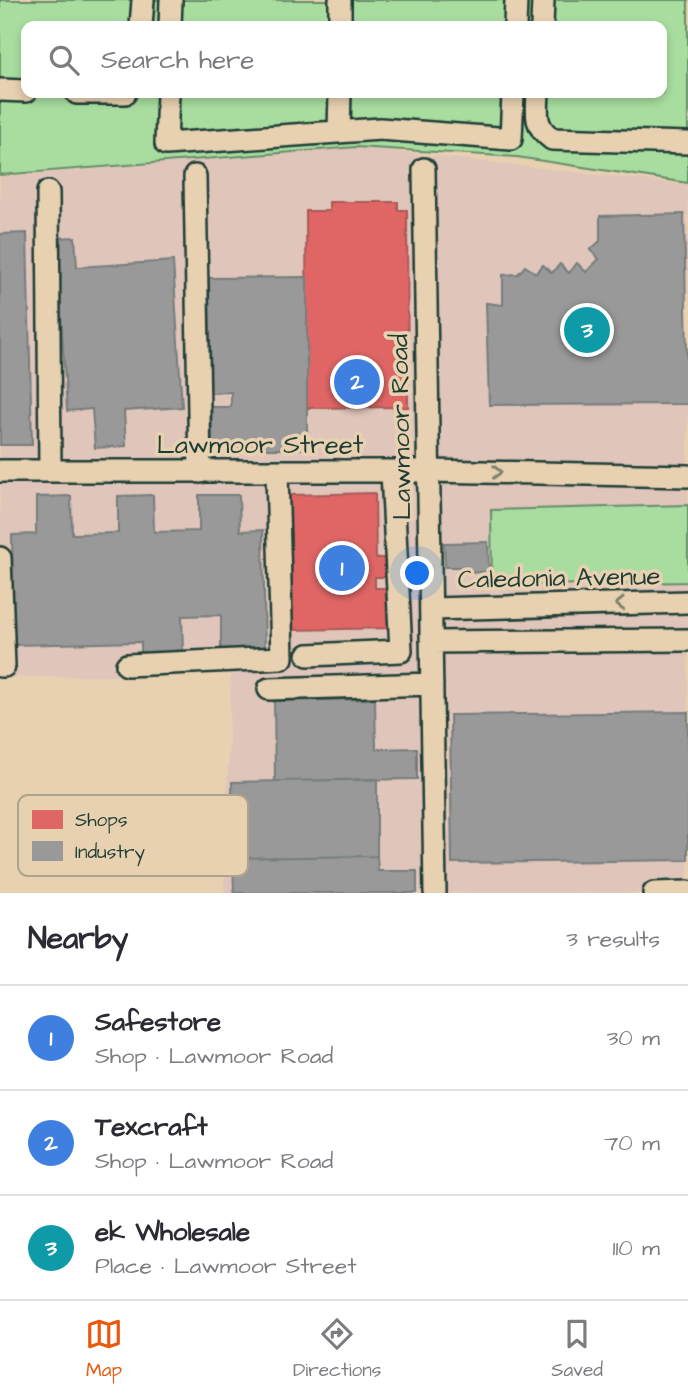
<!DOCTYPE html>
<html lang="en">
<head>
<meta charset="utf-8">
<style>
  :root { --surface:#fff; --page:#f7f7f7; --text:#2b2b33; --muted:#7c7c81; --line:#e1e1e2; --accent:#ea580c }
  body { margin:0; font-family:"Architects Daughter",sans-serif; background:var(--page); color:var(--text) }
  .you { position:absolute; left:418px; top:574px; width:24px; height:24px; margin:-18px; border:5px solid #fff; border-radius:50%; background:#1a73e8; box-shadow:0 0 0 10px #1a73e833 }
  .badge { display:grid; place-items:center; width:46px; height:46px; border-radius:50%; background:var(--accent); color:#fff; font-size:23px; font-weight:700 }
  .pin { position:absolute; translate:-50% -50%; border:4px solid #fff; box-shadow:0 2px 7px #0006 }
  .list { margin:0; padding:0; list-style:none }
  h2 { display:flex; justify-content:space-between; align-items:center; height:91px; margin:0; padding:0 28px; font-size:30px }
  h2 small { font-size:23px; font-weight:400; color:var(--muted) }
  .list li { display:grid; grid-template-columns:46px 1fr auto; gap:21px; align-items:center; box-sizing:border-box; height:105px; padding:0 28px; border-top:2px solid var(--line) }
  .list b { display:block; font-size:26px; white-space:nowrap }
  .list p { margin:0; font-size:23px; white-space:nowrap; color:var(--muted) }
  .list em { font-size:23px; font-style:normal; color:var(--muted) }
  .icon { flex:none; width:38px; height:38px; fill:none; stroke:currentColor; stroke-width:2; stroke-linecap:round; stroke-linejoin:round }
  .map { position:relative; flex:none; width:688px; height:893px; overflow:hidden }
  .search { position:absolute; background:var(--surface); box-shadow:0 4px 10px #0003; left:21px; right:21px; top:21px; height:77px; display:flex; align-items:center; gap:18px; box-sizing:border-box; padding:0 24px; border-radius:14px; color:var(--muted); font-size:26px }
  .sheet { height:406px; background:var(--surface) }
  nav { display:flex; justify-content:space-around; align-items:center; box-sizing:border-box; height:98px; border-top:2px solid var(--line); background:var(--surface); font-size:19px; color:var(--muted) }
  nav a { display:grid; justify-items:center; gap:4px }
  nav .on { color:var(--accent) }
  .map>svg:first-child { display:block }
  .built { fill:#e0c5bb }
  .green { fill:#a9dda0; stroke:#648d6a; stroke-width:2; fill-rule:evenodd }
  .shops { fill:#e06666; stroke:#a65a57; stroke-width:2 }
  .industry { fill:#999; stroke:#747d7b; stroke-width:2 }
  .lines { fill:none; stroke-linecap:round; stroke-linejoin:round }
  .minor-casing { stroke:#1f3d34; stroke-width:26 }
  .minor { stroke:#e8d1b1; stroke-width:21 }
  .oneway { stroke:#79806c }
  .labels { text-anchor:middle; stroke-width:7; stroke-linejoin:round; paint-order:stroke }
  .street-label { font-size:26px; fill:#1f3d34; stroke:#e8d1b1 }
  .key { fill:#e8d1b1; stroke:#aca58c; stroke-width:2 }
  .key-label { font-size:19px; fill:#1f3d34 }
</style>
</head>
<body>
<div class="map">
<svg width="688" height="893" viewBox="0 0 688 893">
  <rect width="100%" height="100%" fill="#e8d1b1"/>
  <filter id="ink" filterUnits="userSpaceOnUse"><feTurbulence type="fractalNoise" baseFrequency=".0143" numOctaves="2"/><feDisplacementMap in="SourceGraphic" scale="14" xChannelSelector="R" yChannelSelector="G"/><feConvolveMatrix kernelMatrix="1 2 1 2 8 2 1 2 1" color-interpolation-filters="sRGB"/></filter>
  <g filter="url(#ink)">
    <path class="built" d="M356,147l332,38v708h-464l7,-220 -231,5v-501z"/>
    <path class="green" d="M0,0h688v183l-171,-26 -161,-10 -356,28zM26,26h636v67h-636z
      M688,505v77l-196,4 -1,-76z"/>
    <path class="shops" d="M329,202h69v8h9l1,197 -101,1 -1,-197h23z
      M375,493l1,65h18v19h-19v11h19l1,40 -104,2 -2,-135z"/>
    <path class="industry" d="M684,214l4,190 -199,1 -3,-102 17,2v-30l15,-1 7,-8 11,7 7,-8 9,8 8,-9 9,9 8,-10 9,9 13,-13 -9,-9 10,-9v-25z
      M27,233l5,212h-32v-211z
      M75,237l2,30 96,-6 9,146 -58,4 2,35 -31,2 -3,-39 -25,2 -11,-173z
      M307,277v172h-95v-42h19v-15l-21,1 -1,-115z
      M153,495l1,37 45,-1v-36h40l1,36 23,-1 2,123 -44,1v-39l-39,1 1,36h-42v-10l-127,3 -2,-110 24,-1v-37l35,-1 1,38 46,-1v-37z
      M488,542l1,30 -24,1v-6h-20l-1,-24z
      M375,699l1,50 41,-1v31l-142,2 -1,-80z
      M688,712v148l-236,3 -2,-148z
      M377,779v77l-144,2 -1,-76z
      M377,856l1,15h39v22h-183l-1,-35z"/>
    <g class="lines">
      <g class="minor-casing">
        <path id="minor" d="M141,26l2,-26
          M170,26l1,-26
          M340,26v-26
          M515,26l1,-26
          M542,26l1,-26
          M0,90l26,1
          M77,93h48
          M168,93l-2,51 214,-15 131,10 2,-46
          M538,93c-1,21 -4,33 14,46l136,4
          M339,130l1,-37
          M424,169l11,724
          M195,176l5,296
          M48,192l2,279
          M0,471h429l259,5
          M0,558l4,108h-4
          M431,609l257,-7
          M431,642l257,-2
          M308,655l93,-4 -9,-179
          M127,665l155,-7 -5,-186
          M269,689l163,-5
          M654,893l34,-1"/>
      </g>
      <use href="#minor" class="minor"/>
    </g>
    <defs><path id="oneway-chevron" d="M-2-3.5L2.5 0L-2 3.5" fill="none" stroke-width="1.6" stroke-linecap="round" stroke-linejoin="round" transform="scale(1.75)"/></defs>
    <g class="oneway">
      <use href="#oneway-chevron" transform="translate(497 472) rotate(1)"/>
      <use href="#oneway-chevron" transform="translate(620 604) rotate(179)"/>
    </g>
  </g>
  <g class="labels">
    <g class="street-label">
      <text transform="translate(400 427) rotate(-91)" y="9">Lawmoor Road</text>
      <text x="260" y="453">Lawmoor Street</text>
      <text transform="translate(559 577) rotate(-1)" y="9">Caledonia Avenue</text>
    </g>
  </g>
  <rect x="18" y="795" width="230" height="81" rx="10" class="key"/>
  <rect x="32" y="810" width="31" height="19" fill="#e06666"/>
  <rect x="32" y="841" width="31" height="20" fill="#999"/>
  <g class="key-label">
    <text x="75" y="826">Shops</text>
    <text x="75" y="858">Industry</text>
  </g>
</svg>
<div class="you"></div>
<div class="pin badge" style="left:342px;top:568px;background:#3f7fe0">1</div>
<div class="pin badge" style="left:357px;top:382px;background:#3f7fe0">2</div>
<div class="pin badge" style="left:587px;top:330px;background:#0f9aa8">3</div>
<div class="search"><svg class="icon" aria-label="search" viewBox="0 0 24 24"><circle cx="10" cy="10" r="6"/><path d="M15 15l6 6"/></svg>Search here</div>
</div>
<section class="sheet">
<h2>Nearby<small>3 results</small></h2>
<ul class="list">
<li><span class="badge" style="background:#3f7fe0">1</span><div><b>Safestore</b><p>Shop · Lawmoor Road</p></div><em>30 m</em></li>
<li><span class="badge" style="background:#3f7fe0">2</span><div><b>Texcraft</b><p>Shop · Lawmoor Road</p></div><em>70 m</em></li>
<li><span class="badge" style="background:#0f9aa8">3</span><div><b>ek Wholesale</b><p>Place · Lawmoor Street</p></div><em>110 m</em></li>
</ul>
</section>
<nav>
<a class="on"><svg class="icon" aria-label="map" viewBox="0 0 24 24"><path d="M3 6l6-2 6 2 6-2v14l-6 2-6-2-6 2zM9 4v14M15 6v14"/></svg>Map</a>
<a><svg class="icon" aria-label="directions" viewBox="0 0 24 24"><path d="M12 3l9 9-9 9-9-9zM9 14v-3h6M13 9l2 2-2 2"/></svg>Directions</a>
<a><svg class="icon" aria-label="saved" viewBox="0 0 24 24"><path d="M7 4h10v16l-5-4-5 4z"/></svg>Saved</a>
</nav>
</body>
</html>
